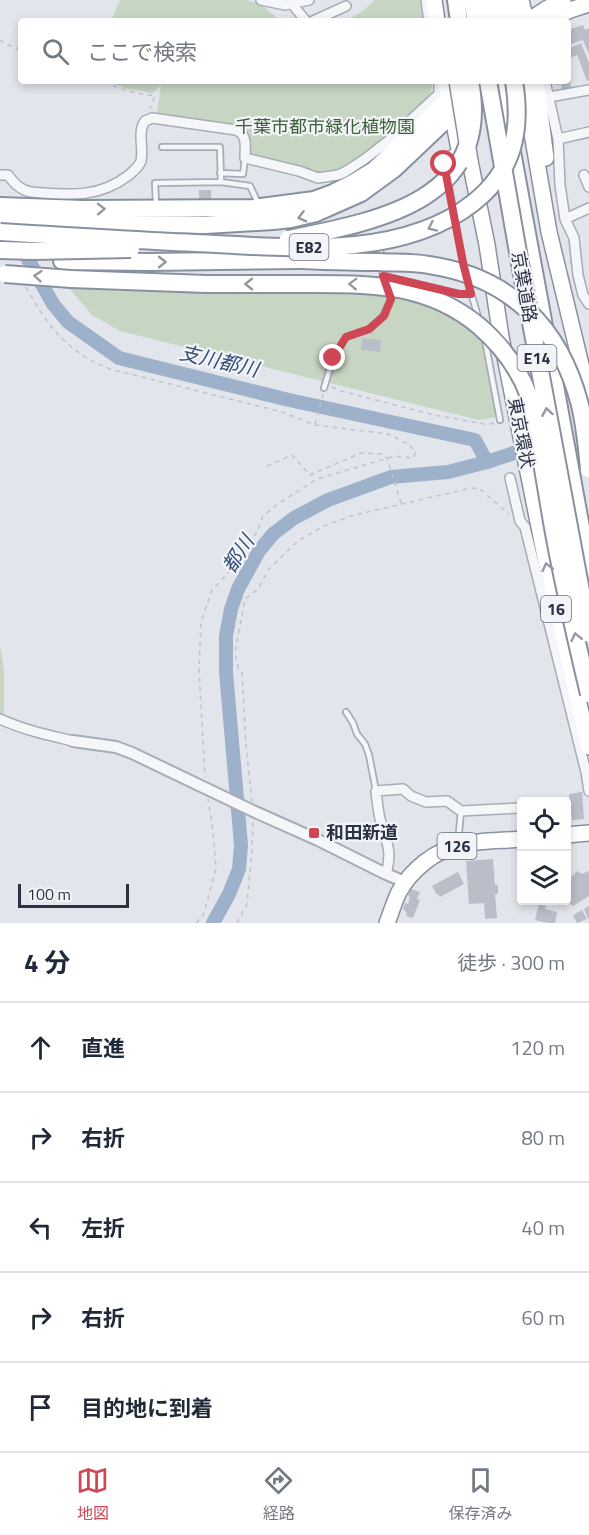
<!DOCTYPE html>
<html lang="ja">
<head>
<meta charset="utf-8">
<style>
  :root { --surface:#fff; --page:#f6f6f7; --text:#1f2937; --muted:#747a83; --line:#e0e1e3; --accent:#cf4754 }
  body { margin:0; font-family:"Titillium Web","Noto Sans JP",sans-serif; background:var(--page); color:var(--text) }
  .controls { position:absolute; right:18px; bottom:18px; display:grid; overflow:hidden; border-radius:6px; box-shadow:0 3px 9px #0003 }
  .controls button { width:54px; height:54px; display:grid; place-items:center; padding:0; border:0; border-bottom:2px solid var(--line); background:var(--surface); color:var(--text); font:30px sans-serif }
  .scale { position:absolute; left:18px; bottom:15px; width:111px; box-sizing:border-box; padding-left:6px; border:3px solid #2a3243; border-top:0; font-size:16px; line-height:21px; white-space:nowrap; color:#2a3243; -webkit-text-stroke:4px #f2f4f8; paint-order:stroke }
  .stop { position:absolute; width:18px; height:18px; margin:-14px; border:4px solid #cf4754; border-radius:50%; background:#fff }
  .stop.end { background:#cf4754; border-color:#fff; box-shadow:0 2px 6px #0008 }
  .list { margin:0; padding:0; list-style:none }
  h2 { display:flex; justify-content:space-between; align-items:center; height:78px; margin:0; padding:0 24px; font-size:26px }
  h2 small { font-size:20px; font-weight:400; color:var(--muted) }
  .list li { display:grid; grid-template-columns:39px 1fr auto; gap:18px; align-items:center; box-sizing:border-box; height:90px; padding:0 24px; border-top:2px solid var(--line) }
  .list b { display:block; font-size:22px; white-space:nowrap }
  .list em { font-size:20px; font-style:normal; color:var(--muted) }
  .icon { flex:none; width:33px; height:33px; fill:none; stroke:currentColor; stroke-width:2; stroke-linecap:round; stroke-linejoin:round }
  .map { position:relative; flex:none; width:589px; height:923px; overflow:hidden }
  .search { position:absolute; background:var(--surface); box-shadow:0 3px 9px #0003; left:18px; right:18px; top:18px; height:66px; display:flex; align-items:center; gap:15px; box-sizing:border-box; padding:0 21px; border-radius:6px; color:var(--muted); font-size:22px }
  .sheet { height:528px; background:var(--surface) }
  nav { display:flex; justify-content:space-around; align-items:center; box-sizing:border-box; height:84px; border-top:2px solid var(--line); background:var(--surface); font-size:16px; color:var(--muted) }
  nav a { display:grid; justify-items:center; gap:3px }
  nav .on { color:var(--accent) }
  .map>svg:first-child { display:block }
  .green { fill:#c7d5c3 }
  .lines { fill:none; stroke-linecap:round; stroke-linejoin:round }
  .river { stroke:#9db1cb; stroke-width:14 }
  .building { fill:#b9bec8 }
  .service-casing { stroke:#a7acb5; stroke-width:8 }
  .minor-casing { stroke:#a7acb5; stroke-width:12 }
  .tertiary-casing { stroke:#a7acb5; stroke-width:14 }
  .trunk-casing { stroke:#8991a1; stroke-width:18 }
  .motorway-casing { stroke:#8991a1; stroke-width:20 }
  .path { stroke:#c0c3ca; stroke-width:1.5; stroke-dasharray:4.5 4.5; stroke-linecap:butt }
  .service { stroke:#f5f6f9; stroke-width:4.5 }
  .minor { stroke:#f5f6f9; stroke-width:9 }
  .tertiary { stroke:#f5f6f9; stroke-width:10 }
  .trunk { stroke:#fff; stroke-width:15 }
  .motorway { stroke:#fff; stroke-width:16 }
  .trunk-bridge-casing { stroke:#8991a1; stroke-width:18; stroke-linecap:butt }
  .motorway-bridge-casing { stroke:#8991a1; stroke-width:20; stroke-linecap:butt }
  .trunk-bridge { stroke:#fff; stroke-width:15 }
  .motorway-bridge { stroke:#fff; stroke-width:16 }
  .oneway { stroke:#9498a1 }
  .route { stroke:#cf4754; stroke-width:8 }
  .poi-dot { fill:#cf4754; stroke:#f2f4f8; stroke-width:2 }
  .labels { text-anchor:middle; stroke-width:4.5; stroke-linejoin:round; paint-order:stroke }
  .shield { fill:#f2f4f8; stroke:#666c79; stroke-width:1.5 }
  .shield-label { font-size:16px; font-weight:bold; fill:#2a3243 }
  .park-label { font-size:18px; fill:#3c5f37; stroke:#f2f4f8 }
  .street-label { font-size:18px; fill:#2a3243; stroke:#f2f4f8 }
  .poi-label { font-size:18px; font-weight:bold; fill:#2a3243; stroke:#f2f4f8; text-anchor:start }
  .water-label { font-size:20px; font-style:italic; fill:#344e77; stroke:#f2f4f8 }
</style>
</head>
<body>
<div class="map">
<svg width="589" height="923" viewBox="0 0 589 923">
  <rect width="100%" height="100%" fill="#e2e5eb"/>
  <path class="green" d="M120,0h124l17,4 19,17h-169z
    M375,0h48l3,21h-80l18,-11z
    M108,81h325l-4,20 -52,45 -30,23 -21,5 -10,-1 -67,-18 -1,-3v-18l-1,-2 -90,-15 1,-4h-1l4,-28 -7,7 -3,1 -26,-5z
    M67,286l303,4 66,16 29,18 19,16 12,77 -17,3 -359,-89 -28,-16z
    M0,646l4,23v43l-4,8z"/>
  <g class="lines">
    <path class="river" d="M20,245l33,59 15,18 51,36 170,42 186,40 12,22
      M213,923l16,-29 10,-25 2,-24 -15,-173v-36l5,-27 7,-20 21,-38 14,-17 21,-16 34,-18 63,-23 57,-5 39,-10 45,-15"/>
  </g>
  <path class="building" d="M583,25l2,5 4,-2v26l-6,-14 -12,4 -3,-8v-6z
    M581,43l8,20v17l-2,1 -10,-26 -9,4v-10z
    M555,81h15l1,7 -9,2 -1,-6 -5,1z
    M199,190h12l1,46h-12z
    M362,338l19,2 -1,12 -19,-2z
    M582,792l2,27 -12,1 -1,-7h-2v-5h2l-2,-14z
    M493,859l2,26h3v9h-3l2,24 -12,1 -1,-16 -15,1 -3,-43z
    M577,871l5,3 6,-3 1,2v23l-16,10 -7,-6v-18z
    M458,872l6,12 -24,13 -2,-3 -1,1 -5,-9z
    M411,889l9,3 -3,7 3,1 -7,18 -7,-2 1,-3 -4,-4 2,-6 3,1 2,-7 -2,-1z
    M539,904l7,2 -1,3 12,3 -2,11h-7l-13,-3z
    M589,906v14l-5,-11z
    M582,910l5,9 -10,4 -4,-8z"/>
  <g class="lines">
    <g class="service-casing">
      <path id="service" d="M162,147h58l1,35 29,4 9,19
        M445,171l-1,-7 2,-8 10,-6
        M220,173l23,1 2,-16
        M448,182l16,86
        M156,204l-1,-21 66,-1
        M380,246l3,30 2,6
        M383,276l76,18h12
        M467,279l12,41
        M485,340l15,80
        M324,388l9,-30 13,-21 24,-8 13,-13 8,-17 -3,-9
        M346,712l7,11 4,11 8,10 4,11 7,36
        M458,843l3,-32"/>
    </g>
    <g class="minor-casing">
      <path id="minor" d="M261,0l24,5 24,-5
        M426,0l3,21
        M292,4l14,17
        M313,21l33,-15
        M545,81l13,58 2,46 5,34 9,19 4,37 5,20 6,9
        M549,97l40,-7
        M558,139l31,-7
        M0,175h8c6,8 12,15 23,17 37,3 67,7 98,-17 4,-4 10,-8 12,-14 3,-13 -4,-29 4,-40l7,-3 84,12c12,5 9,17 9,28l54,13 19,7 20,-3 7,-3 20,-13 23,-18 51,-47v-13
        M584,175l5,12
        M565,219l24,-11
        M510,478l10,43 5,6 61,245 3,19
        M0,719c24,11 48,16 73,22
        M386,874c7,-24 0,-32 -6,-55 -2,-9 -3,-19 -4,-28l27,-2 8,7 15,6 21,-1 14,10 58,-3 3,1"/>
    </g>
    <g class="tertiary-casing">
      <path id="tertiary" d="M73,741l43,6 16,6 121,58 65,29 68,34 19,8"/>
    </g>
    <g class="trunk-casing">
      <path id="trunk" d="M434,0l3,21
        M509,0l3,21
        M521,0l5,21
        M528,21l18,-12 17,-9
        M548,21l22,-11 19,-6
        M446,81l16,84
        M523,81l26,151 40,166
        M536,81l10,77
        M470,161l17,84 14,92 44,220 44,190
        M566,835l23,-2
        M387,923c4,-10 7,-21 12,-31 12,-22 36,-42 62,-47 19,-5 41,-4 61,-6"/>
    </g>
    <g class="motorway-casing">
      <path id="motorway" d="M456,0l3,21
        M472,0l4,21
        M484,0l4,21
        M498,0l4,21
        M499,81l90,490
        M0,206l83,3 170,-1 61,-8 19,-7 18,-9 23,-14 75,-71
        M0,220l47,3 158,2 68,-4 18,-2 25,-6 45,-20 33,-24 58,-55
        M62,261l88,1 151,-2
        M71,279l135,5h102"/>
    </g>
    <path class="path" d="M0,40l4,3 17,7
      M105,81c15,10 33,12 50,15l-5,13
      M26,287c16,29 30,51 58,69 8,6 17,9 26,13l172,43 33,13 73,9 20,10 8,8 -3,6 -18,-2 -78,23 -39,25 -15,12 -6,16 -30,42 -15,16 -11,32 -2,48 6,107
      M332,387l9,4 93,24 50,9h7l4,-2
      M315,424l8,-30
      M267,466l25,-11 18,20 51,-22 21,1 5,4 14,45
      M252,802l-6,-56 -4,-73 -4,-6 -3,-15 10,-53 13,-10 11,-20 29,-28 26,-15 30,-11 118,-27 8,1 29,25
      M196,923l7,-7 13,-47 -3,-39 -5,-31
      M237,923l10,-19 5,-54 1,-29"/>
    <use href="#service" class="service"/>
    <use href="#minor" class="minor"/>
    <use href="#tertiary" class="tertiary"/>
    <use href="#trunk" class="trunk"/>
    <use href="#motorway" class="motorway"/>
    <g class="trunk-bridge-casing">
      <path id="trunk-bridge" d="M457,81l13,80"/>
    </g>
    <g class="motorway-bridge-casing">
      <path id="motorway-bridge" d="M488,81l31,177 70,376
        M0,232c65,4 130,8 195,11 89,4 204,18 278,-40 41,-32 49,-73 41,-122
        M288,239c90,-18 205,-38 182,-158
        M0,250l34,1 97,-2
        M301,260c26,1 52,2 78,2 17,1 34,0 50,3 81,12 131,62 151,140 5,21 7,42 9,64
        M5,274l66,5
        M308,284c64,0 119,-1 171,42 22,19 40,43 50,70 5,15 7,32 10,49 4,23 8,47 12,71 10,60 24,119 38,178"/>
    </g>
    <use href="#trunk-bridge" class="trunk-bridge"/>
    <use href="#motorway-bridge" class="motorway-bridge"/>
  </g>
  <defs><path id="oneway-chevron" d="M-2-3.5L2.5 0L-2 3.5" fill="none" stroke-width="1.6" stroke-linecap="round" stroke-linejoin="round" transform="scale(1.5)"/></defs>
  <g class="oneway">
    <use href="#oneway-chevron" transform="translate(101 209) rotate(-1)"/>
    <use href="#oneway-chevron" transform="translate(302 217) rotate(166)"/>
    <use href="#oneway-chevron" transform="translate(432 227) rotate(156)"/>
    <use href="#oneway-chevron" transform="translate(162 262)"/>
    <use href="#oneway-chevron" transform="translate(38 276) rotate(-175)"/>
    <use href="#oneway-chevron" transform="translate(249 284) rotate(-180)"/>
    <use href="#oneway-chevron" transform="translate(353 284) rotate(-178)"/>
    <use href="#oneway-chevron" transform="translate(547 412) rotate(-100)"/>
    <use href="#oneway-chevron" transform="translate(547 567) rotate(-103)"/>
    <use href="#oneway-chevron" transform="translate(576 637) rotate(-103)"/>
  </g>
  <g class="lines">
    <path class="route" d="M333,358l13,-21 23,-8 15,-13 7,-17 -8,-23 76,18h12l-8,-31 -19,-99"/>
  </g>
  <rect class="poi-dot" x="308" y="827" width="12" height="12" rx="3"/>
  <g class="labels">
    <g class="shield">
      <rect x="289.5" y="234" width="39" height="26" rx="4.5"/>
      <rect x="517.5" y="345" width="39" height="26" rx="4.5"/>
      <rect x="541" y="596" width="30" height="26" rx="4.5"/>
      <rect x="437.5" y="833" width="39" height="26" rx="4.5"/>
    </g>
    <g class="shield-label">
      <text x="309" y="253">E82</text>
      <text x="537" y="364">E14</text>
      <text x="556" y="615">16</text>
      <text x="457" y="852">126</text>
    </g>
    <g class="park-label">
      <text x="325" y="133">千葉市都市緑化植物園</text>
    </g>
    <g class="street-label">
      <text transform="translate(524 287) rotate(80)" y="6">京葉道路</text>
      <text transform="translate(521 433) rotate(79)" y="6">東京環状</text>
    </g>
    <g class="poi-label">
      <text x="326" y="839">和田新道</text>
    </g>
    <g class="water-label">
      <text transform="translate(219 361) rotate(13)" y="7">支川都川</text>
      <text transform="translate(238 554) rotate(-57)" y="7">都川</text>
    </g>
  </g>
</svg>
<div class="controls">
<button><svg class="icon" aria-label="locate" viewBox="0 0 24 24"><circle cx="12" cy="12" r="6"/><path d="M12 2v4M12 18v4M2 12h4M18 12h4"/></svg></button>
<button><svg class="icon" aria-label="layers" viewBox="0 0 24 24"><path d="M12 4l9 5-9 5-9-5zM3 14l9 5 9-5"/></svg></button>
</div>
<div class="scale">100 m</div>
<div class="stop" style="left:444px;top:164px"></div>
<div class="stop end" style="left:333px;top:358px"></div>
<div class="search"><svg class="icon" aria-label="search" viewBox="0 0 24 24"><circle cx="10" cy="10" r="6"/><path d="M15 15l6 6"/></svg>ここで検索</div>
</div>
<section class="sheet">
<h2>4 分<small>徒歩 · 300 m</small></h2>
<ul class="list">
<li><svg class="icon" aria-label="ahead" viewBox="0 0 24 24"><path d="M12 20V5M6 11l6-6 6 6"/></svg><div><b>直進</b></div><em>120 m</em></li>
<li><svg class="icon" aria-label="right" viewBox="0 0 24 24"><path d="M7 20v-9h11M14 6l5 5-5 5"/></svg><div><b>右折</b></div><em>80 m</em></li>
<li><svg class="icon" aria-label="left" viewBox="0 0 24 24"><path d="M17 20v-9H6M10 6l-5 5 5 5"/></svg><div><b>左折</b></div><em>40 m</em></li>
<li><svg class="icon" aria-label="right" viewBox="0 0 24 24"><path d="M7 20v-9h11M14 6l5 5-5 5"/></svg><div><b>右折</b></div><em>60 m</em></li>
<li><svg class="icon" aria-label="arrive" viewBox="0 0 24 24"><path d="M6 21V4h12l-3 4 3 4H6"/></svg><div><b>目的地に到着</b></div></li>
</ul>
</section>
<nav>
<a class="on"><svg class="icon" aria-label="map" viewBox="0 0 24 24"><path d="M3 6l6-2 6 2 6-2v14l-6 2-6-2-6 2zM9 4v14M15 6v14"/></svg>地図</a>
<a><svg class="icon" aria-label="directions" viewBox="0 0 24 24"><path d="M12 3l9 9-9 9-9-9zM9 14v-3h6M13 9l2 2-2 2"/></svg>経路</a>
<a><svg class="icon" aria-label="saved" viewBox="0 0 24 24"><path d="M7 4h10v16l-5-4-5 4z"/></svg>保存済み</a>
</nav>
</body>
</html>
